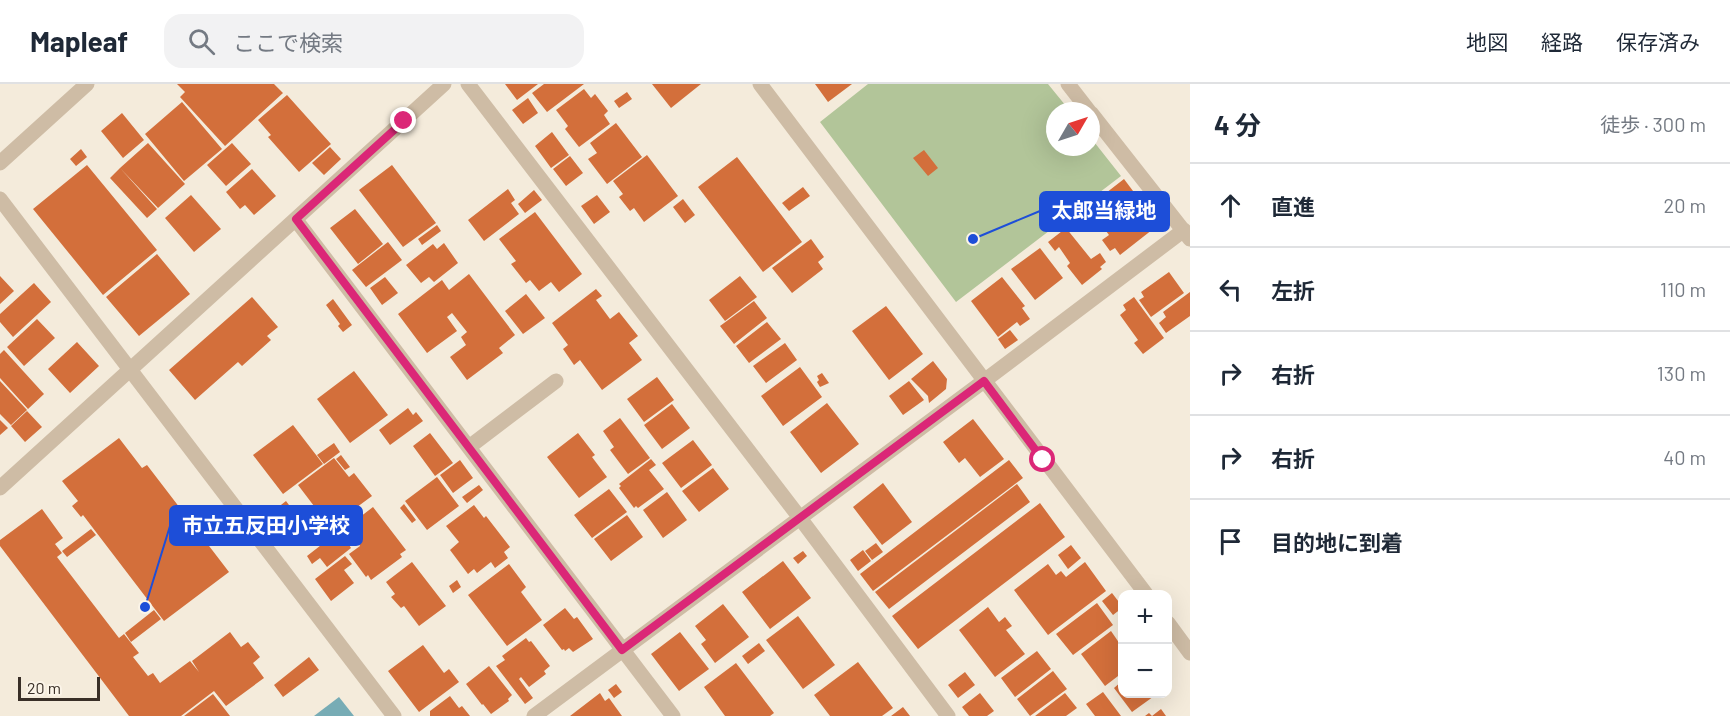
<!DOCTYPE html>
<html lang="ja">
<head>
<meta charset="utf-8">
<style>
  :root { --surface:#fff; --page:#f2f2f3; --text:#1f2937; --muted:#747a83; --line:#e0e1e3 }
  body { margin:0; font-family:Barlow,"Noto Sans JP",sans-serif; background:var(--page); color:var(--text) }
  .controls { position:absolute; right:18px; bottom:18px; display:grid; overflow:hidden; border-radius:12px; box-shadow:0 6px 24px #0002 }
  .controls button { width:54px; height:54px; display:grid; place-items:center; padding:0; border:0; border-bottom:2px solid var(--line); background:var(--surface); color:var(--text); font:30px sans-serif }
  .compass { position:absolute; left:1046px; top:18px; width:54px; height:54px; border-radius:50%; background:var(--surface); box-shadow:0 6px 24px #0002; rotate:51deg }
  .scale { position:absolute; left:18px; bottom:15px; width:82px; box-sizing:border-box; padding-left:6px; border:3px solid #392f27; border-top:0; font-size:16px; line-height:21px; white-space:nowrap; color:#392f27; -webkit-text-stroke:4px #fbf4e8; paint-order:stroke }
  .stop { position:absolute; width:18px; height:18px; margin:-14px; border:4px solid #db2777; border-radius:50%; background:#fff }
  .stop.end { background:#db2777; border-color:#fff; box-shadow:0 2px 6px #0008 }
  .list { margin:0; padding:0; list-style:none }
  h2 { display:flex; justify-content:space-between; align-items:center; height:78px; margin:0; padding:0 24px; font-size:26px }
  h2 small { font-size:20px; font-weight:400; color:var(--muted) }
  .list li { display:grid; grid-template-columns:39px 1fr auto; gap:18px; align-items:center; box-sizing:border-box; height:84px; padding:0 24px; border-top:2px solid var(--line) }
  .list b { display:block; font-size:22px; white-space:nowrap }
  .list em { font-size:20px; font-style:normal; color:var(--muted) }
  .icon { flex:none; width:33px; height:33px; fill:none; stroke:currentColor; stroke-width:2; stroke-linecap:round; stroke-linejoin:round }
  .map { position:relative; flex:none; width:1190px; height:632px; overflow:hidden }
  header { display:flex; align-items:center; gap:36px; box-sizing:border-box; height:84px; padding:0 30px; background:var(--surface); border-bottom:2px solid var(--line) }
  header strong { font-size:28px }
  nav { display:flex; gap:33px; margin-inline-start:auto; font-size:21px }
  .search { width:420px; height:54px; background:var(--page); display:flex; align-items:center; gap:15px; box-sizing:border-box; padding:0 21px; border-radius:18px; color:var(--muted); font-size:22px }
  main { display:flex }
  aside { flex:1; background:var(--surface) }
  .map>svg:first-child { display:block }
  .green { fill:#b2c599 }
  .water { fill:#77acb5 }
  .building { fill:#d36f3b }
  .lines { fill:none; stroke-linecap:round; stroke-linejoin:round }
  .minor { stroke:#cebca5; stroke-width:15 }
  .route { stroke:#db2777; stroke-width:8 }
  .leader { fill:none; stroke:#1d4ed8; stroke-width:2 }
  .callout-dot { fill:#1d4ed8; stroke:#fbf4e8; stroke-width:2 }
  .callout { fill:#1d4ed8; stroke:#1d4ed8; stroke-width:2 }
  .callout-label { font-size:21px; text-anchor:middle; font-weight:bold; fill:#fff }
</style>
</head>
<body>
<header>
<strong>Mapleaf</strong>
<div class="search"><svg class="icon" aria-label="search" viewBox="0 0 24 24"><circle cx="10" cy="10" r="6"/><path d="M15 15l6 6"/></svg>ここで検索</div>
<nav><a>地図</a><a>経路</a><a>保存済み</a></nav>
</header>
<main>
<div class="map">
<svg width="1190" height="632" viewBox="0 0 1190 632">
  <rect width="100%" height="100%" fill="#f4ebdb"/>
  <path class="green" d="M868,0h180l22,27h-15v36h36v-9l30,38 -165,126 -136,-180z"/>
  <path class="water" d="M339,613l15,19h-40z"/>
  <path class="building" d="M177,0h97l9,9 -58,53 -45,-49 5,-5z
    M505,0h33l-21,16z
    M544,0h40l-37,28 -15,-19z
    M652,0h49l-30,24z
    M815,0h37l-24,18z
    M584,5l7,9 4,-4 13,17 -4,4 6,9 -31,23 -14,-18 3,-3 -12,-16z
    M627,8l5,7 -13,9 -5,-7z
    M287,11l44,49 -32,28 -31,-35 3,-2 -13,-15z
    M528,14l10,15 -15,11 -11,-14z
    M182,18l40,47 -38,32 -39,-47z
    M122,29l22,27 -21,18 -22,-27z
    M616,39l26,34 -35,27 -19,-25 9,-6 -7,-10z
    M552,48l17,23 -18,13 -16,-22z
    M148,59l37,41 -27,24 -38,-40z
    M232,59l19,21 -25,22 -19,-21z
    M330,63l11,12 -17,16 -12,-12z
    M81,65l6,8 -11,9 -6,-7z
    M924,66l14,18 -10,8 -15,-18z
    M647,71l31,41 -34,26 -10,-14 -4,3 -11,-14 4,-3 -10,-13z
    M570,72l13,17 -17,13 -13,-17z
    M737,73l65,85 -39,30 -65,-85z
    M87,81l70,85 -54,45 -70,-86z
    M392,81l44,58 -33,24 -44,-57z
    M120,84l37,41 -10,9 -37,-40z
    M252,85l24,27 -22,19 -9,-10 -5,4 -14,-17z
    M1124,95l15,20 -6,5 6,8 4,-3 14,17 -37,29 -5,-7 -5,3 -8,-11 7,-5 -6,-8 -4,3 -15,-20z
    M803,103l7,9 -21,15 -7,-8z
    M508,105l7,11 -4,3 8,11 -35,27 -16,-21z
    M534,106l8,10 -17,13 -7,-9z
    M191,111l30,34 -27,23 -29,-34z
    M597,111l13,17 -16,12 -13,-18z
    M683,115l12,16 -10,8 -12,-16z
    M355,125l28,35 -25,20 -28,-36z
    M535,128l47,62 -23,18 -8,-10 -12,9 -9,-11 -4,3 -15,-19 5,-3 -17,-22z
    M437,141l4,6 -19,14 -4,-6z
    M1066,144l25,31 9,-6 6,9 -6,5 2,2 -20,16 -15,-19 3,-3 -11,-16 -4,4 -7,-9z
    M811,155l13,18 -6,5 5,7 -31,24 -20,-25z
    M388,158l14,18 -36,27 -14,-17z
    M444,159l14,20 -24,19 -5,-5 -8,6 -15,-18 27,-21 4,5z
    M1040,164l23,30 -28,22 -24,-31z
    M157,170l33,40 -51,42 -33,-39z
    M1169,188l15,21 -33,24 -12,-17 5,-3 -3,-5z
    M469,190l46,61 -16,13 4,5 -36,27 -17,-23 16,-12 -5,-8 6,-5 -15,-19 -5,4 10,14 -30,22 -29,-39 44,-34 7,10z
    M0,192l14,15 -14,13z
    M740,192l17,21 -32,24 -16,-21z
    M385,193l13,16 -16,12 -12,-17z
    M1002,193l23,29 -3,2 8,11 -10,7 -3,-4 -19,15 -27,-36z
    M34,199l17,19 -38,35 -13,-15v-8z
    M596,205l6,7 -6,4 14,19 9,-7 19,24 -9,7 13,17 -40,30 -22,-30 -6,5 -11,-16 5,-4 -16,-22z
    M1190,208v24l-24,17 -7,-10 7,-6 -3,-5z
    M526,210l19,24 -22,16 -18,-23z
    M252,213l26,30 -11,9 4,4 -29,26 -4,-4 -43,38 -26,-30z
    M1134,213l30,41 -21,16 -9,-11 4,-3 -18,-25 6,-5 -3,-5z
    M333,215l19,26 -9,7 -5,-6 2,-2 -14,-19z
    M754,217l13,17 -33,26 -14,-18z
    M886,222l37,48 -34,26 -37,-49z
    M37,235l18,19 -31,28 -17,-19z
    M767,238l14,17 -32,24 -13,-17z
    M1010,246l8,10 -13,9 -7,-10z
    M77,258l22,24 -29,27 -22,-24z
    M785,259l12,17 -31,23 -13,-17z
    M4,266l40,44 -16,15 -28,-31v-24z
    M933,277l14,18 -1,10 -17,14 -1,-7 -17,-17z
    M800,283l22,30 -39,29 -22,-30z
    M354,287l34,44 -38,28 -33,-44z
    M822,289l7,10 -9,4 -3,-5 2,-2 -2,-4z
    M657,293l17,23 -30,22 -17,-23z
    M0,297l27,29 -16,15 -11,-11z
    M909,297l15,19 -21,15 -14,-19z
    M827,319l32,41 -38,29 -31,-41z
    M672,320l18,24 -28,21 -18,-24z
    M408,324l5,7 3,-3 7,9 -33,24 -11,-15z
    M27,327l15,16 -17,15 -14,-16z
    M620,334l30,40 -22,16 -18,-24 4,-3 -11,-16z
    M973,335l31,40 -24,18 -15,-19 -6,5 -16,-21z
    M0,336l8,8 -8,7z
    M293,341l30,39 -40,30 -30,-39z
    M430,349l23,30 -18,13 -22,-30z
    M578,349l17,22 -3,2 15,20 -28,21 -32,-41z
    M119,354l23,30 5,-3 82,107 -65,49 -81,-106 -2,2 -9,-11 6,-5 -16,-20z
    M693,356l19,25 -31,23 -19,-25z
    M334,359l6,9 -16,12 -7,-9z
    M341,371l9,12 -5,3 -9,-11z
    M334,374l15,19 5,-4 18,23 -42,31 -32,-42z
    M651,375l5,6 -7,5 15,19 -26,19 -2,-2 -2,2 -15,-20 2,-2 -2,-2z
    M460,376l13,18 -20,15 -13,-18z
    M1009,376l14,18 -150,113 -13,-17z
    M713,384l16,21 -30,23 -17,-21z
    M437,393l22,29 -32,24 -22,-29z
    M883,399l29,39 -30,23 -29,-38z
    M1017,400l13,18 -141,107 -14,-17z
    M479,401l4,5 -16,13 -5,-6z
    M609,405l18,23 -35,26 -18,-23z
    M667,408l20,28 -24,18 -20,-28z
    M286,417l20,27 -19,14 -20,-26z
    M1040,419l25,34 -147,112 -26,-33z
    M404,420l12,16 -4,3 -12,-15z
    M474,421l10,13 2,-2 24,31 -6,5 4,6 -13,10 -4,-6 -14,11 -3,-4 -6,5 -18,-24 9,-8 -13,-16z
    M373,423l33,43 -6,4 2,3 -31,23 -3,-5 -2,2 -17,-23 11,-8 -13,-19z
    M42,425l21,29 -8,6 7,9 -5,4 62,81 5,-4 15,19 -6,4 15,19 5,-3 7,10 30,-22 9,11 -7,-11 38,-29 11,15 7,-5 12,15 -7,6 11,15 -38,28 -12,-15 -33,25h-52l-129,-170v-6z
    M627,431l16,22 -32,24 -17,-22z
    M342,442l10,13 -4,4 3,5 -24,19 -7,-9 -8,6 -5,-8 18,-14 -2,-2z
    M91,445l5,6 -29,22 -5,-6z
    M876,459l7,9 -11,8 -7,-9z
    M1071,461l10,13 -13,11 -10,-14z
    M863,466l8,11 -13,10 -8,-11z
    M803,467l4,5 -9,8 -5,-6z
    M345,472l7,8 -8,6 10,13 -23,18 -16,-22z
    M783,477l28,37 -41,31 -28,-37z
    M412,478l34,44 -27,20 -15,-20 -3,2 -10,-11 4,-3 -9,-12z
    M1085,478l21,29 -58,44 -34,-45 34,-26 8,11 5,-4 5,6z
    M509,480l17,23 -5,5 21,28 -35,26 -39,-51z
    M457,496l4,7 -8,6 -4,-7z
    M1112,509l10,13v2l-9,7 -11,-14z
    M1097,519l16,22 -40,30 -17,-21z
    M723,520l26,33 -34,26 -14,-19 5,-4 -11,-14z
    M988,523l11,15 6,-5 7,9 -6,4 19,24 -30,23 -36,-47z
    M565,524l9,11 3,-2 16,22 -20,13 -4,-4 -4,3 -1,-2 -2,1 -19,-25z
    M154,526l7,9 -30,23 -6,-9z
    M798,532l37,49 -32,24 -37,-49z
    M1111,547l11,16v26l-17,13 -24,-32z
    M680,548l29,37 -30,22 -28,-37z
    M526,554l3,4 2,-1 19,25 -6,5 2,3 -17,13 -8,-10 -2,2 14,19 -8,6 -29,-38 9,-6 -3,-4z
    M759,559l6,8 -17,13 -6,-8z
    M423,561l21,28 5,-4 10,13 -40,30 -31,-41z
    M1037,567l14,18 -36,28 -14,-19z
    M309,573l10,13 -36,27 -9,-12z
    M858,578l35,46 -11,8h-52l-16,-21z
    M736,579l38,50 -4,3h-45l-21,-29z
    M489,582l23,29 -4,4 1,2 -18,13 -8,-10 -1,1 -16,-21z
    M1053,587l14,18 -37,27 -13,-17z
    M965,588l10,13 -17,13 -10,-13z
    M1122,597v13h35l-25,18 -18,-24z
    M616,600l6,8 -8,6 -6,-8z
    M1103,608l18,24h-26l-9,-12z
    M600,609l5,8 4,-3 13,18h-52z
    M980,609l14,18 -7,5h-18l-7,-9z
    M1065,609l12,15 -11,8h-31z
    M213,610l17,22h-46z
    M450,612l9,12 3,-2 8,10h-40v-5z
    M903,623l7,9h-19z
    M1161,625l5,7h-21l4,-3 3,3z"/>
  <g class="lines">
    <path class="minor" d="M468,0l332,434 148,198
      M760,0l386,510
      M1068,0l21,27
      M1091,29l99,126
      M0,79l87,-79
      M0,115l394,517
      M296,136l377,496
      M469,363l87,-66
      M0,404l444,-404
      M1168,539l22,30
      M534,632l450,-335 200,-151"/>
  </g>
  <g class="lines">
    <path class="route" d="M404,37l-108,98 326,431 362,-269 59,79"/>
  </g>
  <path class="leader" d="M973 155L1040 127M145 523L170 442"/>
  <g class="callout-dot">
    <circle cx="973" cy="155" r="6"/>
    <circle cx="145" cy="523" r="6"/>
  </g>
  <g class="callout">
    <rect x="1040" y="108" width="129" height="39" rx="6"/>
    <rect x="170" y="422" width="192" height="39" rx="6"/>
  </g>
  <g class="callout-label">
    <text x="1104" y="134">太郎当緑地</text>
    <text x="266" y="449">市立五反田小学校</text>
  </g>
</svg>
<div class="controls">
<button>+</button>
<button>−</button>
</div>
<svg class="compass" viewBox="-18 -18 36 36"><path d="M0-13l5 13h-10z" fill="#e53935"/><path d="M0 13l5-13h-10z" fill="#747a83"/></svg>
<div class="scale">20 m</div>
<div class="stop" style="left:1043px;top:376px"></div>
<div class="stop end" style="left:404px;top:37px"></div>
</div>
<aside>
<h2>4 分<small>徒歩 · 300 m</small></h2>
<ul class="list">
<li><svg class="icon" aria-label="ahead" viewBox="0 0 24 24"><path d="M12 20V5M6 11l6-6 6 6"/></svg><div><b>直進</b></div><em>20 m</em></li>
<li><svg class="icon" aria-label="left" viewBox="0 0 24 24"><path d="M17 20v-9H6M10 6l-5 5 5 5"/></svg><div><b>左折</b></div><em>110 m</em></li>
<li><svg class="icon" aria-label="right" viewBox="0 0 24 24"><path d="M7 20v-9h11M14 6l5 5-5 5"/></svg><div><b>右折</b></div><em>130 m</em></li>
<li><svg class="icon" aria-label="right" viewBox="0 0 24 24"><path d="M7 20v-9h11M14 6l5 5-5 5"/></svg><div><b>右折</b></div><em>40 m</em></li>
<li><svg class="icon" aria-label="arrive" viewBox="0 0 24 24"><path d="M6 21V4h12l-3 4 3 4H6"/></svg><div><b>目的地に到着</b></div></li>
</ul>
</aside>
</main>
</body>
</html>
